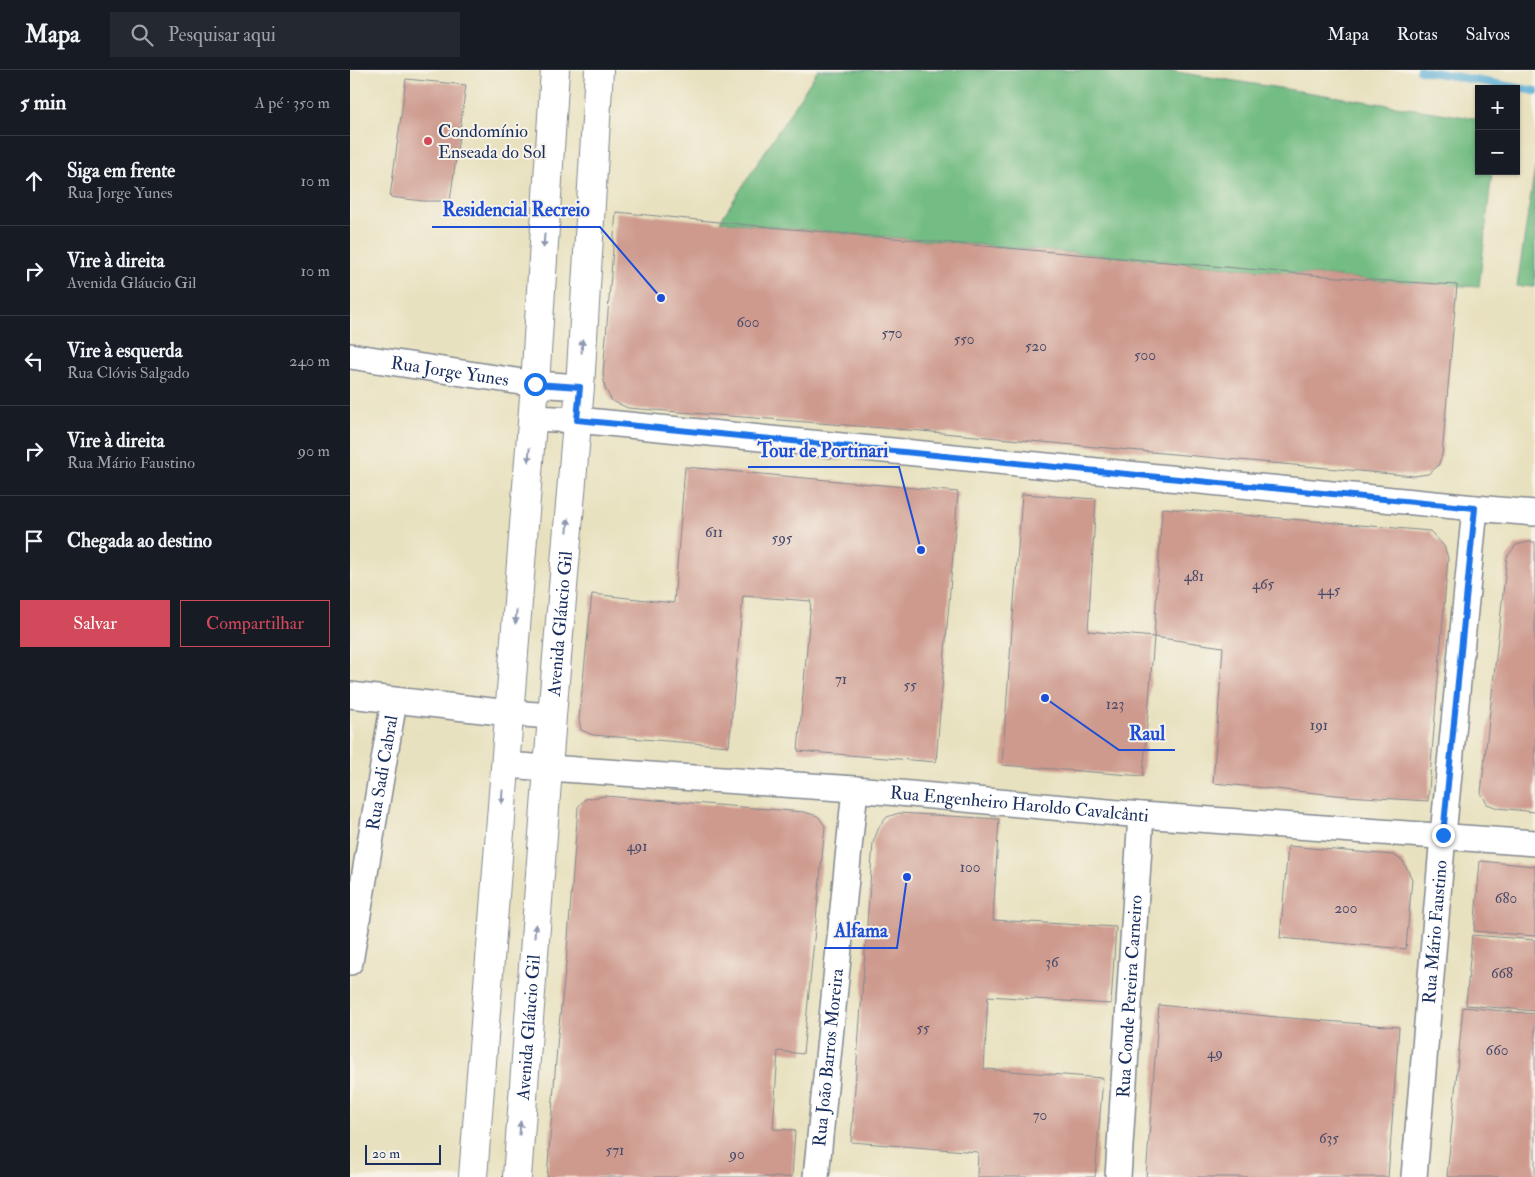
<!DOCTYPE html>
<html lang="pt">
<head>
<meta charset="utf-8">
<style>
  :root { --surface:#171b24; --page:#242831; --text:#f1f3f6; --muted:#9ea1a6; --line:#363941; --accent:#d1495b }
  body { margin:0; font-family:"IM FELL Double Pica",serif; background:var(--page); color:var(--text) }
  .controls { position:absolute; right:15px; top:15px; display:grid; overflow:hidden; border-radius:0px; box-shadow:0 1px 4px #0004 }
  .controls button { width:45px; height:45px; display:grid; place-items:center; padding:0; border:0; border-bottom:1px solid var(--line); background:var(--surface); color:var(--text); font:25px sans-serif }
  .scale { position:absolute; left:15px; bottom:12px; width:76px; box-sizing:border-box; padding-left:5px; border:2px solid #1b2f5e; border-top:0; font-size:14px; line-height:18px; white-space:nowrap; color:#1b2f5e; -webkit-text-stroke:4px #f7f3e8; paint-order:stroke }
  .stop { position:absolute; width:15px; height:15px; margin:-11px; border:4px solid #1a73e8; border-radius:50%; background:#fff }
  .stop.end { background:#1a73e8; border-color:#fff; box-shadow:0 1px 5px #0008 }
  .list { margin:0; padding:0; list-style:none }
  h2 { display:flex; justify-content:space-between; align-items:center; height:65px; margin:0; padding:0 20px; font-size:21px }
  h2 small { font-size:16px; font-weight:400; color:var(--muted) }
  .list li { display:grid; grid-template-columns:32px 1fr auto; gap:15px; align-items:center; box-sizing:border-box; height:90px; padding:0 20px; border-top:1px solid var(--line) }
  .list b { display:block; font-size:19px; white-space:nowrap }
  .list p { margin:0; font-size:16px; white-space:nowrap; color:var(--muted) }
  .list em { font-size:16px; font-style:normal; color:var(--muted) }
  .actions { display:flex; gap:10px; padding:15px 20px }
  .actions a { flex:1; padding:11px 0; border:1px solid var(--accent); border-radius:0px; text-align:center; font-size:18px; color:var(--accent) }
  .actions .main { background:var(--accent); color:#fff }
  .icon { flex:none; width:28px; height:28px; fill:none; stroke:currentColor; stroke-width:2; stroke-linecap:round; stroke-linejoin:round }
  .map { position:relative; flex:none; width:1185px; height:1107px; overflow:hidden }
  header { display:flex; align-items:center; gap:30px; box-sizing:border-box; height:70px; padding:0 25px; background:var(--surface); border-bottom:1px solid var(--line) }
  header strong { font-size:24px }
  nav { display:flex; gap:28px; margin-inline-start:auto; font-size:18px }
  .search { width:350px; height:45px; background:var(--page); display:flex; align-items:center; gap:12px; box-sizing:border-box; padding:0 18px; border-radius:0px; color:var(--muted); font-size:19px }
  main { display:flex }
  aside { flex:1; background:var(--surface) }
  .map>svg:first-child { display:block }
  .forest { fill:#73bc83; stroke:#477670 }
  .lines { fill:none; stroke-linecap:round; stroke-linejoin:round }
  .stream { stroke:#59add5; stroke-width:8 }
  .building { fill:#ce9a8e }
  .minor-casing { stroke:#82888e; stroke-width:28 }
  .tertiary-casing { stroke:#82888e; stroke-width:30 }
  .minor { stroke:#fff; stroke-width:25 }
  .tertiary { stroke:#fff; stroke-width:28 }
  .oneway { fill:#8d97ae }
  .route { stroke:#1a73e8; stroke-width:6 }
  .poi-dot { fill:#d1495b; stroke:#f7f3e8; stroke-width:2 }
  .labels { text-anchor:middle; stroke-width:4; stroke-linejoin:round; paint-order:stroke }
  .number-label { font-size:15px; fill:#484a6a }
  .poi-label { font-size:18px; fill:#1b2f5e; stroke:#f7f3e8; text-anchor:start }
  .street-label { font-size:18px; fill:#1b2f5e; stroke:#f7f3e8 }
  .leader { fill:none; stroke:#1d4ed8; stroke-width:2 }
  .callout-dot { fill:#1d4ed8; stroke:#f7f3e8; stroke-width:2 }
  .callout-label { font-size:19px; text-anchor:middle; font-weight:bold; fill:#1d4ed8; stroke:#f7f3e8; stroke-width:4; stroke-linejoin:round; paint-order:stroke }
</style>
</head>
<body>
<header>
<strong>Mapa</strong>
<div class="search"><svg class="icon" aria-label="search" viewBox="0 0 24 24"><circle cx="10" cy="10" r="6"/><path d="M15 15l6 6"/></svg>Pesquisar aqui</div>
<nav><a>Mapa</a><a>Rotas</a><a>Salvos</a></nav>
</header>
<main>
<aside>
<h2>5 min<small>A pé · 350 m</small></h2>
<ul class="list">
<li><svg class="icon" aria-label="ahead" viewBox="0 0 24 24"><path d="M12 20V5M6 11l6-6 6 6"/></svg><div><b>Siga em frente</b><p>Rua Jorge Yunes</p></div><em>10 m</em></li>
<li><svg class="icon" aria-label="right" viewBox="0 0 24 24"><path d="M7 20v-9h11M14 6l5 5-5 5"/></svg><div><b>Vire à direita</b><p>Avenida Gláucio Gil</p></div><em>10 m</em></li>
<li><svg class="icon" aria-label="left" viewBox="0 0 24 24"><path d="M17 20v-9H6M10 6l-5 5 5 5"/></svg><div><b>Vire à esquerda</b><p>Rua Clóvis Salgado</p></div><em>240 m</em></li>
<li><svg class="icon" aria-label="right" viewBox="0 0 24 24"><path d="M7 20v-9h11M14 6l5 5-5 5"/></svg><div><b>Vire à direita</b><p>Rua Mário Faustino</p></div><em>90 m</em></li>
<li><svg class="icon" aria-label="arrive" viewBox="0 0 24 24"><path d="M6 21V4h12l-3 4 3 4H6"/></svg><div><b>Chegada ao destino</b></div></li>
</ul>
<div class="actions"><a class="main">Salvar</a><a>Compartilhar</a></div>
</aside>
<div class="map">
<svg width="1185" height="1107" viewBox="0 0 1185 1107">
  <rect width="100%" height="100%" fill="#f7f3e8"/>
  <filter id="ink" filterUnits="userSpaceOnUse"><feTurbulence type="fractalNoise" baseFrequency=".02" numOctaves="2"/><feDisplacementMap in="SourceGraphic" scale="10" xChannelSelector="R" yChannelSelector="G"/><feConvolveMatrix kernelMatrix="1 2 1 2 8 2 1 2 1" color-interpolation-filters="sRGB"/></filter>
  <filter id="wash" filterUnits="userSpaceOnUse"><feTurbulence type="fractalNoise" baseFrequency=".0096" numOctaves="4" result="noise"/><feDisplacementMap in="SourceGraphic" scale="20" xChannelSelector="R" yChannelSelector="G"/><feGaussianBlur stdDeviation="1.12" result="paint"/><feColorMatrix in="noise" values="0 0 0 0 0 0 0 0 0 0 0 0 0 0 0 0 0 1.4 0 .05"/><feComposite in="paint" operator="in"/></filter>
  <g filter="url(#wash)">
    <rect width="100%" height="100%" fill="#e8e1bf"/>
    <path class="forest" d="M468,0h346l315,49v52h13l-13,116 -107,-7 -297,-27 -284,-24 -71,-8z
      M1185,98v119l-18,-1z"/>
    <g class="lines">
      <path class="stream" d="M1070,0l115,21"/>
    </g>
    <g id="blocks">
      <path class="building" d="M56,9l60,6 -16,116h-27l-33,-4z
        M266,142l175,17 581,51 85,5 -15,170 -4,11 -10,8 -14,2 -493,-45 -293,-23 -16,-7 -7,-13 -2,-14z
        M335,397l273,25 -22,270 -138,-11 13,-150 -68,-5 -14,150 -136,-11 -12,-5 -2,-11 13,-125 82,9z
        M672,424l74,5 -8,132 66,6 -11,139 -141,-11z
        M812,438l268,23 14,15 4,12 -20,243 -81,-5 -134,-13 10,-136 -69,-10z
        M1179,472h6v270l-37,-4 -11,-4 -6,-11 26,-236 9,-12z
        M255,726l199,16 14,4 7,10 -22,228 -25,-3 -5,78 22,1 -3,47h-245l11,-143 8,-70 12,-157 7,-8z
        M549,743l100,6 -6,101 123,7 -5,77 -123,-8 -4,73 119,9 -8,99h-118l1,-25 -127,-10 22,-299 6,-16 8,-10z
        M938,776l105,9 10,6 9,18 -6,70 -126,-11z
        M1130,791l55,5v70l-61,-5z
        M1122,865l63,5v71l-69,-6z
        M809,935l118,12 122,10 -11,150h-242z
        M1113,937l72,7v163h-88z"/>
    </g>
  </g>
  <g filter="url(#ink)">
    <use href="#blocks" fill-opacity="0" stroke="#82888e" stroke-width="1"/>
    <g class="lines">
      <g class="minor-casing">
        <g id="minor">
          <path id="s1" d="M0,286l185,28 45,3"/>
          <path d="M182,348l45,2 898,88 60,5"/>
          <path d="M0,625l159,18 43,3"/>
          <path id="s2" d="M155,695l350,24 286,26 394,28"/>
          <path id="s3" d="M0,892l44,-261"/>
          <path id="s4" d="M466,1107l39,-388"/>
          <path id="s5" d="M768,1107l23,-362"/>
          <path id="s6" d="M1064,1107l29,-342 32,-327"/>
        </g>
      </g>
      <g class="tertiary-casing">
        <g id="tertiary">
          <path d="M123,1107l62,-793 20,-314"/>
          <path id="s7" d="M167,1107l35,-461 28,-329 19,-317"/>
        </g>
      </g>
      <use href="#minor" class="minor"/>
      <use href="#tertiary" class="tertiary"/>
    </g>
    <defs><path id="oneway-solid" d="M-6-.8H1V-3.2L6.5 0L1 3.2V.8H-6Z" transform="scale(1.25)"/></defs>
    <g class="oneway">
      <use href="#oneway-solid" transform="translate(194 171) rotate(94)"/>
      <use href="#oneway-solid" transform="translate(232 276) rotate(-87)"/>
      <use href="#oneway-solid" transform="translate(179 385) rotate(95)"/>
      <use href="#oneway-solid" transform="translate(218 455) rotate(-85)"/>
      <use href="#oneway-solid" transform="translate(166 547) rotate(95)"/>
      <use href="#oneway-solid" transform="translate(152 727) rotate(94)"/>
      <use href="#oneway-solid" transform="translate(185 861) rotate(-86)"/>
      <use href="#oneway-solid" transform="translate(170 1058) rotate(-86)"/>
    </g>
  </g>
  <g class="lines" filter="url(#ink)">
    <path class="route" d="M185,314l45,3 -3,33 898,88 -32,327"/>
  </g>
  <circle class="poi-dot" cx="78" cy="71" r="5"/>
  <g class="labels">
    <g class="number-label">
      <text x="398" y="257">600</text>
      <text x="542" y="268">570</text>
      <text x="614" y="274">550</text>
      <text x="686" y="281">520</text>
      <text x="795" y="290">500</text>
      <text x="364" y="467">611</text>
      <text x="432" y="473">595</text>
      <text x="844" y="511">481</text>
      <text x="913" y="519">465</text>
      <text x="979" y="525">445</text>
      <text x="491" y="614">71</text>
      <text x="560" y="620">55</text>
      <text x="765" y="639">123</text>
      <text x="969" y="660">191</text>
      <text x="287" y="781">491</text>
      <text x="620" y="802">100</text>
      <text x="1156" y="833">680</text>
      <text x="996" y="843">200</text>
      <text x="702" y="897">36</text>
      <text x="1152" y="908">668</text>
      <text x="573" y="963">55</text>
      <text x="1147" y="985">660</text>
      <text x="865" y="988">49</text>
      <text x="690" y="1050">70</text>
      <text x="979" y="1073">635</text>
      <text x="265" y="1085">571</text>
      <text x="387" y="1089">90</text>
    </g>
    <g class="poi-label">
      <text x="88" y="67">Condomínio<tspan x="88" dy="21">Enseada do Sol</tspan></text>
    </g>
    <g class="street-label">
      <text dy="6" stroke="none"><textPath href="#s1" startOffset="101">Rua Jorge Yunes</textPath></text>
      <text dy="6" stroke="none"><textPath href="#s7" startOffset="555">Avenida Gláucio Gil</textPath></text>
      <text dy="6" stroke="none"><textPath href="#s3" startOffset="192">Rua Sadi Cabral</textPath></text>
      <text dy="6" stroke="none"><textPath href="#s2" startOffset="516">Rua Engenheiro Haroldo Cavalcânti</textPath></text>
      <text dy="6" stroke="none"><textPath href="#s6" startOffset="246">Rua Mário Faustino</textPath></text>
      <text dy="6" stroke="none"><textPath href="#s5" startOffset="181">Rua Conde Pereira Carneiro</textPath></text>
      <text dy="6" stroke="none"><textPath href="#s7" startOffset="150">Avenida Gláucio Gil</textPath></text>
      <text dy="6" stroke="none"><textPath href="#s4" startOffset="120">Rua João Barros Moreira</textPath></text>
    </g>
  </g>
  <path class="leader" d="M311 228L250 157H82M571 480L549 397H398M695 628L769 680H825M557 807L547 878H474"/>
  <g class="callout-dot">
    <circle cx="311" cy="228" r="5"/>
    <circle cx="571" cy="480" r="5"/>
    <circle cx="695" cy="628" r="5"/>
    <circle cx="557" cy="807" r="5"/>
  </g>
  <g class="callout-label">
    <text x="166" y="146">Residencial Recreio</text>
    <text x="473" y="387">Tour de Portinari</text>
    <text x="797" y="670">Raul</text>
    <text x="511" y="867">Alfama</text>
  </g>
</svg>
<div class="controls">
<button>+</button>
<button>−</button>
</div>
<div class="scale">20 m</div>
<div class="stop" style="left:185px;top:314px"></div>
<div class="stop end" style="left:1093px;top:765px"></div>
</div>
</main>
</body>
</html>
